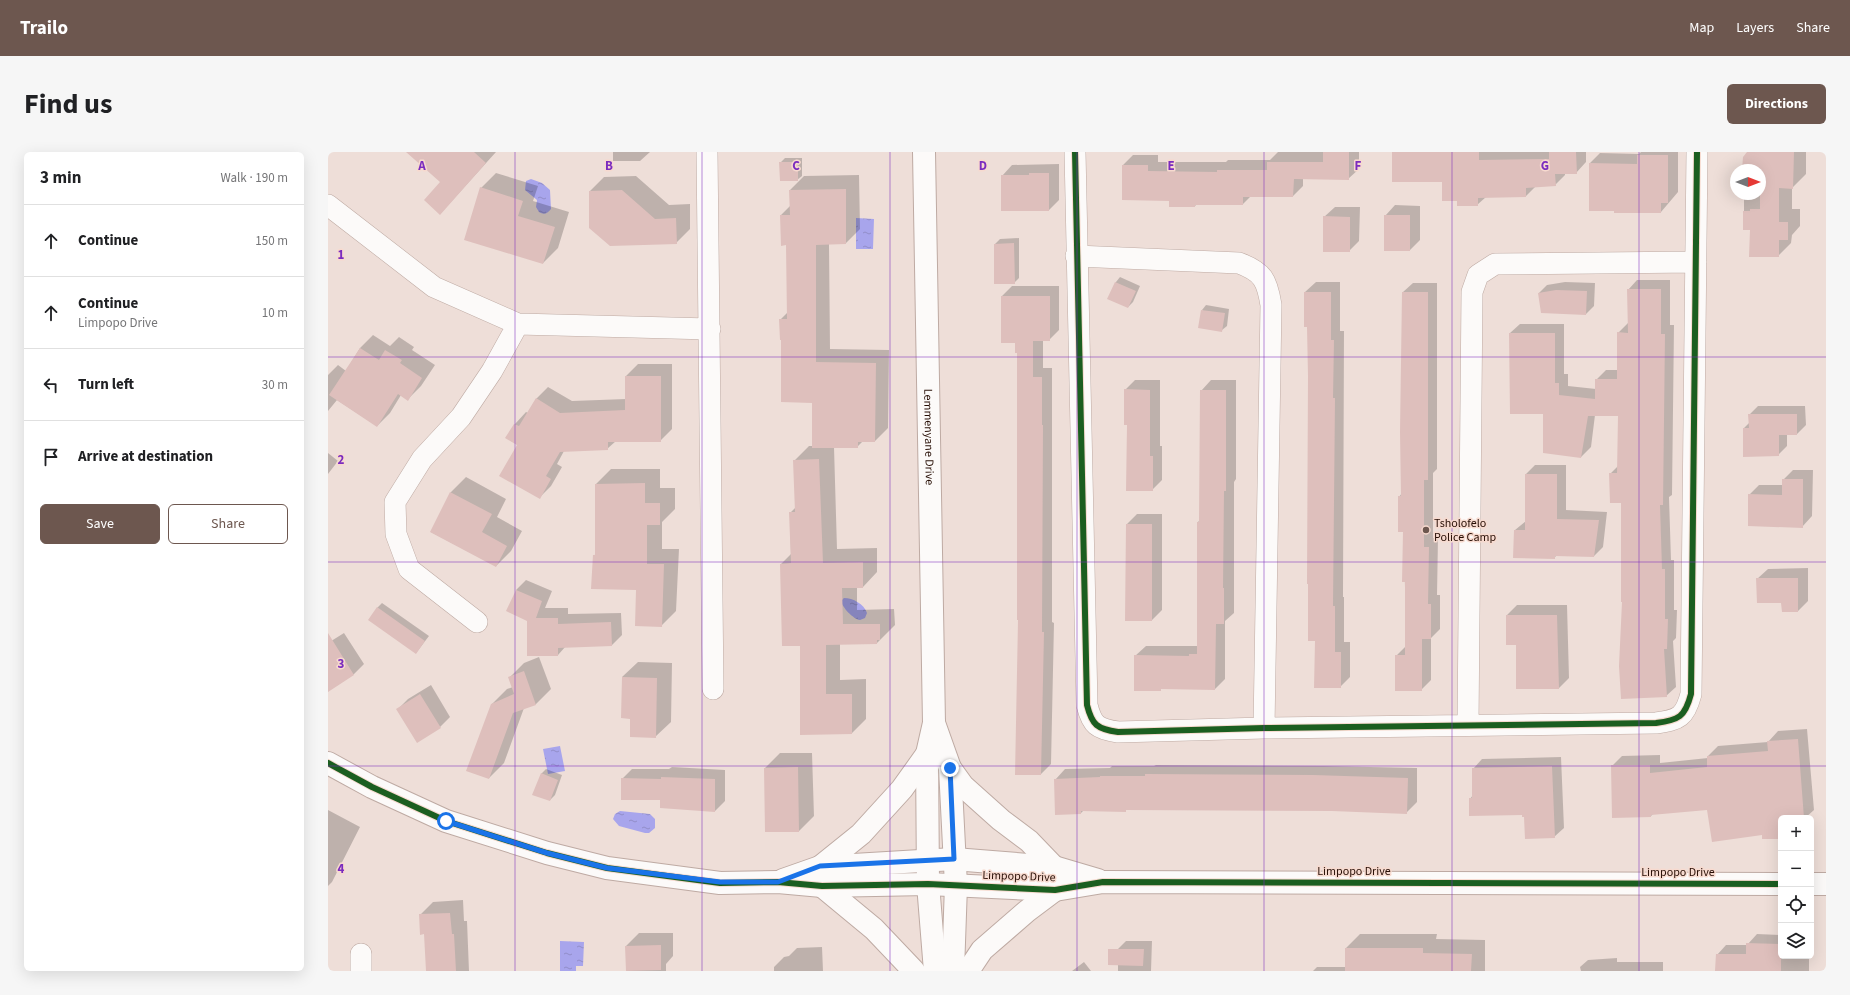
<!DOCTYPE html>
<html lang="en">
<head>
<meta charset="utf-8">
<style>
  :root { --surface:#fff; --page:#f6f6f6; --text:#202124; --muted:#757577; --line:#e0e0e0; --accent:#6d574f }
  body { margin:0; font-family:"Source Sans 3",sans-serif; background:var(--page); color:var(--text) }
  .controls { position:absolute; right:12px; bottom:12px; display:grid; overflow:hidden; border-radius:6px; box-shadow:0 4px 16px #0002 }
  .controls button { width:36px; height:36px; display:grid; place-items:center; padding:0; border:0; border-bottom:1px solid var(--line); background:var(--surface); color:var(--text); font:20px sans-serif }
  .compass { position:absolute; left:1402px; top:12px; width:36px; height:36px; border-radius:50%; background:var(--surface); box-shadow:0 4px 16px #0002; rotate:90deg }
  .stop { position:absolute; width:12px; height:12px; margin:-9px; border:3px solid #1a73e8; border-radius:50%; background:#fff }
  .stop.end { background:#1a73e8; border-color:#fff; box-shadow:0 1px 4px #0008 }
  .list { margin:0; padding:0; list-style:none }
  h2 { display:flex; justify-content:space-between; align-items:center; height:52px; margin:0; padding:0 16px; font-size:17px }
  h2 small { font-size:13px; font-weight:400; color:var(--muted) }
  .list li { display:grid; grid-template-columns:26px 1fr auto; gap:12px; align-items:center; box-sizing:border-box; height:72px; padding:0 16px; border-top:1px solid var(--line) }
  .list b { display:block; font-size:15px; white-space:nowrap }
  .list p { margin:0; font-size:13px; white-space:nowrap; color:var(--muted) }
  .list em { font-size:13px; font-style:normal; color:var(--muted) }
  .actions { display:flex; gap:8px; padding:12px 16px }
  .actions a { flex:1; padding:9px 0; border:1px solid var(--accent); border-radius:6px; text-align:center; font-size:14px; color:var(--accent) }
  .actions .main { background:var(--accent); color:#fff }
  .icon { flex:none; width:22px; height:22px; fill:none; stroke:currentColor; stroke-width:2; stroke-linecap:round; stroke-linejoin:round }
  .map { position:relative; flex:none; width:1498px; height:819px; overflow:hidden; border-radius:6px }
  header { display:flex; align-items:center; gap:24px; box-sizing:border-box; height:56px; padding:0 20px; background:var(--accent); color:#fff }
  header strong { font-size:19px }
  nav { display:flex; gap:22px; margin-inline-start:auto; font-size:14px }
  .intro { display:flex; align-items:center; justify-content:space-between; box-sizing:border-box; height:96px; padding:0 24px }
  h1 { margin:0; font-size:28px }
  .button { padding:10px 18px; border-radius:6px; background:var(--accent); color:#fff; font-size:14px; font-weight:700 }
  main { display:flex; gap:24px; padding:0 24px }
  aside { flex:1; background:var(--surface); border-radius:6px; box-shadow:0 4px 16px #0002 }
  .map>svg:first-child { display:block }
  .water { fill:url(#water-ripples) }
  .shadow { fill:#0003 }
  .building { fill:#debfbc }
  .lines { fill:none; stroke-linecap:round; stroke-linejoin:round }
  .minor-casing { stroke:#beaaa3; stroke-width:22 }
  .tertiary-casing { stroke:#beaaa3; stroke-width:24 }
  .minor { stroke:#fcfaf9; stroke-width:21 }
  .tertiary { stroke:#fcfaf9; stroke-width:22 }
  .cycleway-casing { stroke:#f7dacf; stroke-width:8 }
  .cycleway { stroke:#1b5e20; stroke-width:6 }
  .route { stroke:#1a73e8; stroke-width:5 }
  .grid { fill:none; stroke:#7b2cbf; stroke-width:1; stroke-opacity:0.55 }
  .poi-dot { fill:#6d574f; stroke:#f7dacf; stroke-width:1.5 }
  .labels { text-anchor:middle; stroke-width:3; stroke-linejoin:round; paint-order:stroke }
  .street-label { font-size:12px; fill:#270e05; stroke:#f7dacf }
  .poi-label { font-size:12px; fill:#270e05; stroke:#f7dacf; text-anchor:start }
  .grid-label { font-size:13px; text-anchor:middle; font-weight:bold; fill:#7b2cbf; stroke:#f7dacf; stroke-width:3; stroke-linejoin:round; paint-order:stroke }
</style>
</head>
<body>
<header>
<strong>Trailo</strong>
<nav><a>Map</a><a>Layers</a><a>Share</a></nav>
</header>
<div class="intro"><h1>Find us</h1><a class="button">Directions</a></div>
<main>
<aside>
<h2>3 min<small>Walk · 190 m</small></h2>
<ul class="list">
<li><svg class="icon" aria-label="ahead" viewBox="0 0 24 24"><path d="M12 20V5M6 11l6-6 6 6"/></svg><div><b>Continue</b></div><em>150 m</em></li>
<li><svg class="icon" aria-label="ahead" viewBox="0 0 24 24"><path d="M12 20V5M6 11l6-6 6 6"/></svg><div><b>Continue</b><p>Limpopo Drive</p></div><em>10 m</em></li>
<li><svg class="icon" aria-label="left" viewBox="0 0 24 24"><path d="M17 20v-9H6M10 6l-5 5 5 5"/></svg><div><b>Turn left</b></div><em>30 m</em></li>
<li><svg class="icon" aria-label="arrive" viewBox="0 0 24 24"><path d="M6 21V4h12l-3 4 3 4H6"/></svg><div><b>Arrive at destination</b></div></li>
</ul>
<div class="actions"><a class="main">Save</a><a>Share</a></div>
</aside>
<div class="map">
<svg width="1498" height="819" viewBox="0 0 1498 819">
  <defs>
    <pattern id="water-ripples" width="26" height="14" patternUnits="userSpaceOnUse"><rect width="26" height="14" fill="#a8a5ec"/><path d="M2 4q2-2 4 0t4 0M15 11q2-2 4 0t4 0" fill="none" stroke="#918dc9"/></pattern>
  </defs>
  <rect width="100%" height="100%" fill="#eeded8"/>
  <path class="water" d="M203,27l11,4 8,7 1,19c-4,5 -7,6 -12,3l-3,-5 1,-7 -12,-10 1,-9z
    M528,66l18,1 -1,30h-17z
    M516,446c9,0 20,6 23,15l-2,5 -5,2c-7,-1 -18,-13 -19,-19z
    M232,594l5,25 -17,3 -5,-25z
    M292,659l30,3 5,5v9l-6,5h-4l-26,-7 -6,-7 2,-5z
    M232,789l24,1 -1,24h-7v5h-16z"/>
  <path class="shadow" d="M80,0h88l-56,62 1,-32z
    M285,0h37l-10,9h-27z
    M950,0h81v17l-11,10 -45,-1v8l-10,10h-42l-8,8h-46l-2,2 -25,-6 -47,-35 10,-10h25v7h68l2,-2h42z
    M1065,0h193v10l-10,11h-11v2l-10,10 -19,1 -10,10 -40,1 -9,8 -19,-5 -15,-19z
    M1313,0h37v40l-17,20 -46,-2 -25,-47 10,-10 39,1z
    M1421,0h57v22l-14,14v21h8v17l-8,9 -1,8 -13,13 -27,-27h-7v-35h16v-24h-16z
    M457,6h17v18l-5,4 -17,-17z
    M731,12v36l-10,10 -47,-34 10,-11z
    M168,21l42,13 -5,15 36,11 -11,36 -15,15 -62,-75z
    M531,23l1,54 -14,14 -17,1 1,105 59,1 -1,78 -13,13h-12l-6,6h-23l3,102 40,-1v24l-14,15h-6v23l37,-1 1,16 -18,18 -37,1v36l26,-1v40l-14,14 -51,1v-89l-20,-81 10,-10 -1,-41 6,-6 -2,-46 15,-15h4v-44l-31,-63 -2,-19 8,-8 -1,-68 -6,-29 10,-10 -1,-15 14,-14z
    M308,24l33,29 21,-1v25l-14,14 -86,-15v-37l14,-14z
    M1067,53l25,1v34l-10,10 -25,-34z
    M1007,55h25l-1,34 -10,10 -25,-34z
    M691,86v40l-5,5h-19v-39l5,-5z
    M792,125l20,9 -7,16 -5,5 -19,-8 7,-17z
    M1309,128h33v45h4l-2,170 -3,2 2,63h3v50h3l-1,28 -3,3 3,46 -10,9 -43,-95 -1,-99 -12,-28 9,-9v-50h-24l-4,32 -10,10 -37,-44 -34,-80 10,-9h44v50h4v12l28,3v-9l10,-10h12v-37l10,-10v-33z
    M988,130h24v49h4l-1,266h1v45h6v35l-10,10 -24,-47 -8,-314 -3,-34z
    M1237,130l30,1 -1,23 -8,8 -47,-21 8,-8z
    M1085,131h24v186l-4,4v65h5l-1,57h3v34l-9,9v42l-10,10 -25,-34 10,-10 -2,-115 -5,-34 3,-4 1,-201z
    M684,134h47v44l-10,10h-6v28h9v254l2,1 -3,141 -10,10 -22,-155 -1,-267 -16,-56z
    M878,153l23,4 -2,17 -5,4 -20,-20z
    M45,183l17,11 9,-9 15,10 -2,3 23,15 -14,21 -13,13 -7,-4 -11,18 -13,13 -40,-26 -9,11v-36l10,-10 8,6 14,-23z
    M310,212h34v65l-12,12h-44l-9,8 -43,2 -7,13 5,3 -11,19 -12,12 -21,-53 -11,-7 8,-14 11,-12 2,1 8,-14 12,-12 24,14 54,-2v-23z
    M807,228h25v66h2v34l-10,10 -24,-66 -3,-34z
    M883,228h25v99l-2,3v131l-9,8v58l-10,10 -53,-1 -2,2 -25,-34 11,-10h52v-124l2,-2 1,-129z
    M1430,254h47l1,19 -9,9h-10v12l-9,9 -34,-27 6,-6 -1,-7z
    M0,301l10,8 -10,13z
    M1207,313h31v45l41,2 -4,35 -9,9 -37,-1 -3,3 -39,-28 11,-9v-47z
    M283,317h49v19h15v21l-13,13v27h17l-3,62 -15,15 -24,-37 -43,-33 2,-3v-69z
    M1465,318h20l-1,46 -10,11 -53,-32 10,-10h24v-5z
    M138,325l40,22 -9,18 25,14 -11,20 -15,15 -65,-34 20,-40z
    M809,362h25v96l-10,10 -25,-96z
    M1480,416v33l-10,10 -16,-9 -25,-23 11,-10z
    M198,428l26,11 -7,17h23v6l53,-1 1,22 -10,10 -46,1 -8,9 -30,-35 -12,-30z
    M54,451l47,33 -13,17 -39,-45z
    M1189,453h50l2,73 -10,10 -42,-44h-10v-29z
    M16,481l20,31 -10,10 -23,15 -3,-5v-41z
    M211,505l12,32 -15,15 -12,4 -20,55 -15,15 3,-74 15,-15 6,-2 -4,-9 15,-15z
    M310,510l34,1 -1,59 -16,15 -33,-60z
    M103,533l19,32 -10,10 -42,-18 10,-10z
    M1479,577l7,81 -9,8h-24v20l-18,-4 -55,-26 -55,6 -2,2 -39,-50 10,-10 38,-1v8l48,-5v-2l10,-10 50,-4 10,-11z
    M452,601h32l2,63 -15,15 -34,-63z
    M1233,605l3,71 -10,9 -31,-23 -53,-15 3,-4v-26l9,-10z
    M828,613l168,1 93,2v34l-10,10 -142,-3 -181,1 -3,3 -26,-33 10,-11 45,-1 2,-2h42z
    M344,615l53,3v31l-10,10 -54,-12 -39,-20 10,-10h37z
    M218,617l16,6 -7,20 -5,5 -9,-26z
    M0,658l32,17 -28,55 -4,4z
    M135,748l1,21h3l2,50h-42l-2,-38 -5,-18 13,-13z
    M311,781h34v23l-7,8v7h-39l-1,-25z
    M1032,782h77l-1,5 49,1v31h-172l4,-4h29v-19z
    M1429,782l24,1v21h28v15h-93l1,-16 9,-10h21z
    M798,789h26l-1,30h-33v-22z
    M494,795l1,24h-49v-4l10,-10 5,-1 8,-8z
    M1289,806v4h46v9h-82l-1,-4 8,-7z
    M756,810l7,9h-19z"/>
  <path class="building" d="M78,0h68l12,11 -46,52 -16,-15 16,-18z
    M995,0h26v28l-55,-1 -1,18h-50v8h-48v2h-26v-6l-47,-1v-35h26v6l69,1v-2h50v-8h56z
    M1064,0h87v8l70,-1v-7h27l1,22h-22l1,12 -30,2v9l-48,1v8h-21v-5h-15v-19h-50z
    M1419,0h47l-1,37 -14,-1v34h9v18h-9v17h-30l1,-27h-7v-19h7v-2h10v-39h-18l1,-13z
    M1309,3h31v48h-7v10h-47v-2h-25v-48l48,1z
    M451,10h19v19h-18z
    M701,21h20v38h-48v-36h28z
    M152,35l43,14 -5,15 37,11 -12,37 -79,-24z
    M518,37v55l-30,1v117l60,1 -1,79h-17v6h-46v-45l-31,-1v-62h-1l-1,-21h8l-1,-74 -5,1 -1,-31h10l-1,-25z
    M294,38l33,29 21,-1 1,26 -67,2 -21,-18v-37z
    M1056,63h26v36h-26z
    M995,64l27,1v35h-27z
    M686,91l1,41h-21v-40z
    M787,130l21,9 -8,17 -21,-9z
    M1299,137h34v45h4l-2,171h-3l2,64h3v50h3l-1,30h-3l3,48 -46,2 -2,-33 3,-64h-1v-99h-11l-1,-30h8l1,-57h-30l-7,42 -38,-5v-39h-33l-1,-81h46v50h4v12l36,4v-20h22v-47l11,1z
    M1228,138l31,1 -1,24 -45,-2 -3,-20z
    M976,140h27v48h3l-1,58h2l-2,208h2v46h6v36h-27l1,-47h-7v-57h-1l1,-208 -1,-49h-3z
    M1074,140h26v188h-4v67h5l-1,57h3v35h-9v52h-27v-36h10v-73h-3l1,-50h-5v-36h3l-1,-64z
    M673,144h49v45h-17v36h9v48h1l-1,207h2l-3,143h-26l3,-155h-1v-267h-2v-10h-14z
    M873,158l24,3 -3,19 -24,-4z
    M32,196l19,12 6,-10 17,10 -2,3 22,15 -14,23 -10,-7 -21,33 -48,-32z
    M297,224h36v66h-53v8l-48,2 -14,24 5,3 -11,20 -41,-23 18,-31 -12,-7 9,-14 5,2 17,-28 24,15 65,-3z
    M796,237l26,1v66h3v35h-27l1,-66h-3z
    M872,238h26v101h-2l-1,97h1v36h-8l-1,66 -54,-1v2h-27v-36l55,1v-2h8v-132h2z
    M1420,262h49v21h-18v21l-36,1v-29h6z
    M491,307l4,104 40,-1v26h-21l1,36h37v16h-3v4l-51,1v49h26v40l-52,1v-89h-18l-2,-82 11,-1 -2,-51h6l-2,-52z
    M1197,322h32v45l42,1 -5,37 -39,-1v3l-42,-1 1,-28h11z
    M1454,327h21v49l-55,-2v-32l34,1z
    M317,331v20h15v22h-13v39h17l-2,63 -27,-1 1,-36 -45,-1 2,-34h2v-71z
    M122,340l42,22 -10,18 25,14 -11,21 -66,-35z
    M798,372h26v97h-27z
    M1428,426h42v34h-16l-1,-9h-24z
    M188,438l26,11 -6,17h22v6l53,-2 1,24 -54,2v8h-31v-35l-21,-10z
    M49,455l48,34 -9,13 -48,-34z
    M1178,463h51l2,74h-43v-44h-10z
    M0,481l26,42 -26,17z
    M196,519l12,34 -23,8 -24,66 -23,-8 25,-67 23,-10 -6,-17z
    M294,525l35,1 -1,60 -26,-1v-18l-9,-1z
    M92,542l21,34 -24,15 -21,-34z
    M1470,587l6,79h-23v21h-19v-4l-50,7 -5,-32 -56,5v2l-39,1 -1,-53h39v8l57,-6v-11l61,-5 -1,-10z
    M1224,614l3,72 -30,1 -1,-22h-2v-2l-53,1v-18h3v-30z
    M470,615l1,65h-34l-1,-64z
    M213,621l17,7 -8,21 -18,-6z
    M817,622l168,1 95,3 -1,36 -75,-3 -206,-1v2l-45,-1v3l-26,1 -1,-36 46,-2v-1h45z
    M333,625l54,2v33l-55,-4v-8h-39v-22l40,1z
    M122,761l2,21h2l2,37h-30l-2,-37 -4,1 -1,-21z
    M1418,791l35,1v27h-66l1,-17h30z
    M333,793v25l-35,1 -1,-25z
    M1017,796h78v5l49,1 -1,17h-126z
    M780,797h36l-1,17 -35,-1z"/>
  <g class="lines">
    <g class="minor-casing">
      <path id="minor" d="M379,0l6,537
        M747,0l12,553c5,20 10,24 31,27l146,-4 392,-5c23,-3 29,-6 35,-29l6,-542
        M0,53l106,82 84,37 192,5
        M748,104l163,7c24,9 28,17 32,42l-7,423
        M149,470l-68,-53 -13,-35 -1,-32 27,-43 39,-42 31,-46 26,-47
        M1140,573l4,-433 6,-17 17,-11 201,-2
        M33,802v17"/>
    </g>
    <g class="tertiary-casing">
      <g id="tertiary">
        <path id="s1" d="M596,0l10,571 -7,31 1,130 7,87"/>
        <path d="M606,571l16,45 6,117 -3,86"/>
        <path d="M0,611l44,24 74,34 101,32 60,15 113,15 58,-1 44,4 106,-2 127,6 48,-8 678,2"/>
        <path d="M622,616l13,18 38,34 28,21 25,26"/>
        <path d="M492,715l41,-33 41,-45 25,-35"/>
        <path d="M455,728l37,-13 134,-8 100,8 44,13"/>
        <path d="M1483,732h15"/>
        <path d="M494,734l52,43 40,42"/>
        <path d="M640,819l14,-21 45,-39 28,-21"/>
      </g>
    </g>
    <use href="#minor" class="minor"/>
    <use href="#tertiary" class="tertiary"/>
    <g class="cycleway-casing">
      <path id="cycleway" d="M747,0l12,553c5,20 10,24 31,27l146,-4 392,-5c23,-3 29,-6 35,-29l6,-542
        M0,611l44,24 74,34 101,32 60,15 113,15 58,-1 44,4 106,-2 127,6 48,-8 678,2"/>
    </g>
    <use href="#cycleway" class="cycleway"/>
  </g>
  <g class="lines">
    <path class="route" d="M118,669l101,32 60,15 113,14h58l42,-16 134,-7 -4,-91"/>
  </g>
  <path class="grid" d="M187,0v819M374,0v819M562,0v819M749,0v819M936,0v819M1124,0v819M1311,0v819M0,205h1498M0,410h1498M0,614h1498"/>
  <circle class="poi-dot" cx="1098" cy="378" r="4"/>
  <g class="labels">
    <g class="street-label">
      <text dy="4" stroke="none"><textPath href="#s1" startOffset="285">Lemmenyane Drive</textPath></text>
      <text x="1026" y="723">Limpopo Drive</text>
      <text x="1350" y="724">Limpopo Drive</text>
      <text transform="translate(691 724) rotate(2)" y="4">Limpopo Drive</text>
    </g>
    <g class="poi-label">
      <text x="1106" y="375">Tsholofelo<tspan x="1106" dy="14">Police Camp</tspan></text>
    </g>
  </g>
  <g class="grid-label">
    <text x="94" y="18">A</text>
    <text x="281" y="18">B</text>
    <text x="468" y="18">C</text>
    <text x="655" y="18">D</text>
    <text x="843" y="18">E</text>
    <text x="1030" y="18">F</text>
    <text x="1217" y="18">G</text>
    <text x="13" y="107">1</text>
    <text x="13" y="312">2</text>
    <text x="13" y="516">3</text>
    <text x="13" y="721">4</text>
  </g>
</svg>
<div class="controls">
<button>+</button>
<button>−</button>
<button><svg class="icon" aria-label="locate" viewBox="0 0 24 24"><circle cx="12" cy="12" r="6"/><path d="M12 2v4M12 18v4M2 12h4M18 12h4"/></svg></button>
<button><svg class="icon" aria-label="layers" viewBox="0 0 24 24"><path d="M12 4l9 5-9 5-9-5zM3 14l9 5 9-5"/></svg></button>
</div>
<svg class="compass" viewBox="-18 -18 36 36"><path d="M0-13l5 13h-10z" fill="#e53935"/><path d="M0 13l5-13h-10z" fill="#757577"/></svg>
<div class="stop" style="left:118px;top:669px"></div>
<div class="stop end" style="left:622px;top:616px"></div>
</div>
</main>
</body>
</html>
